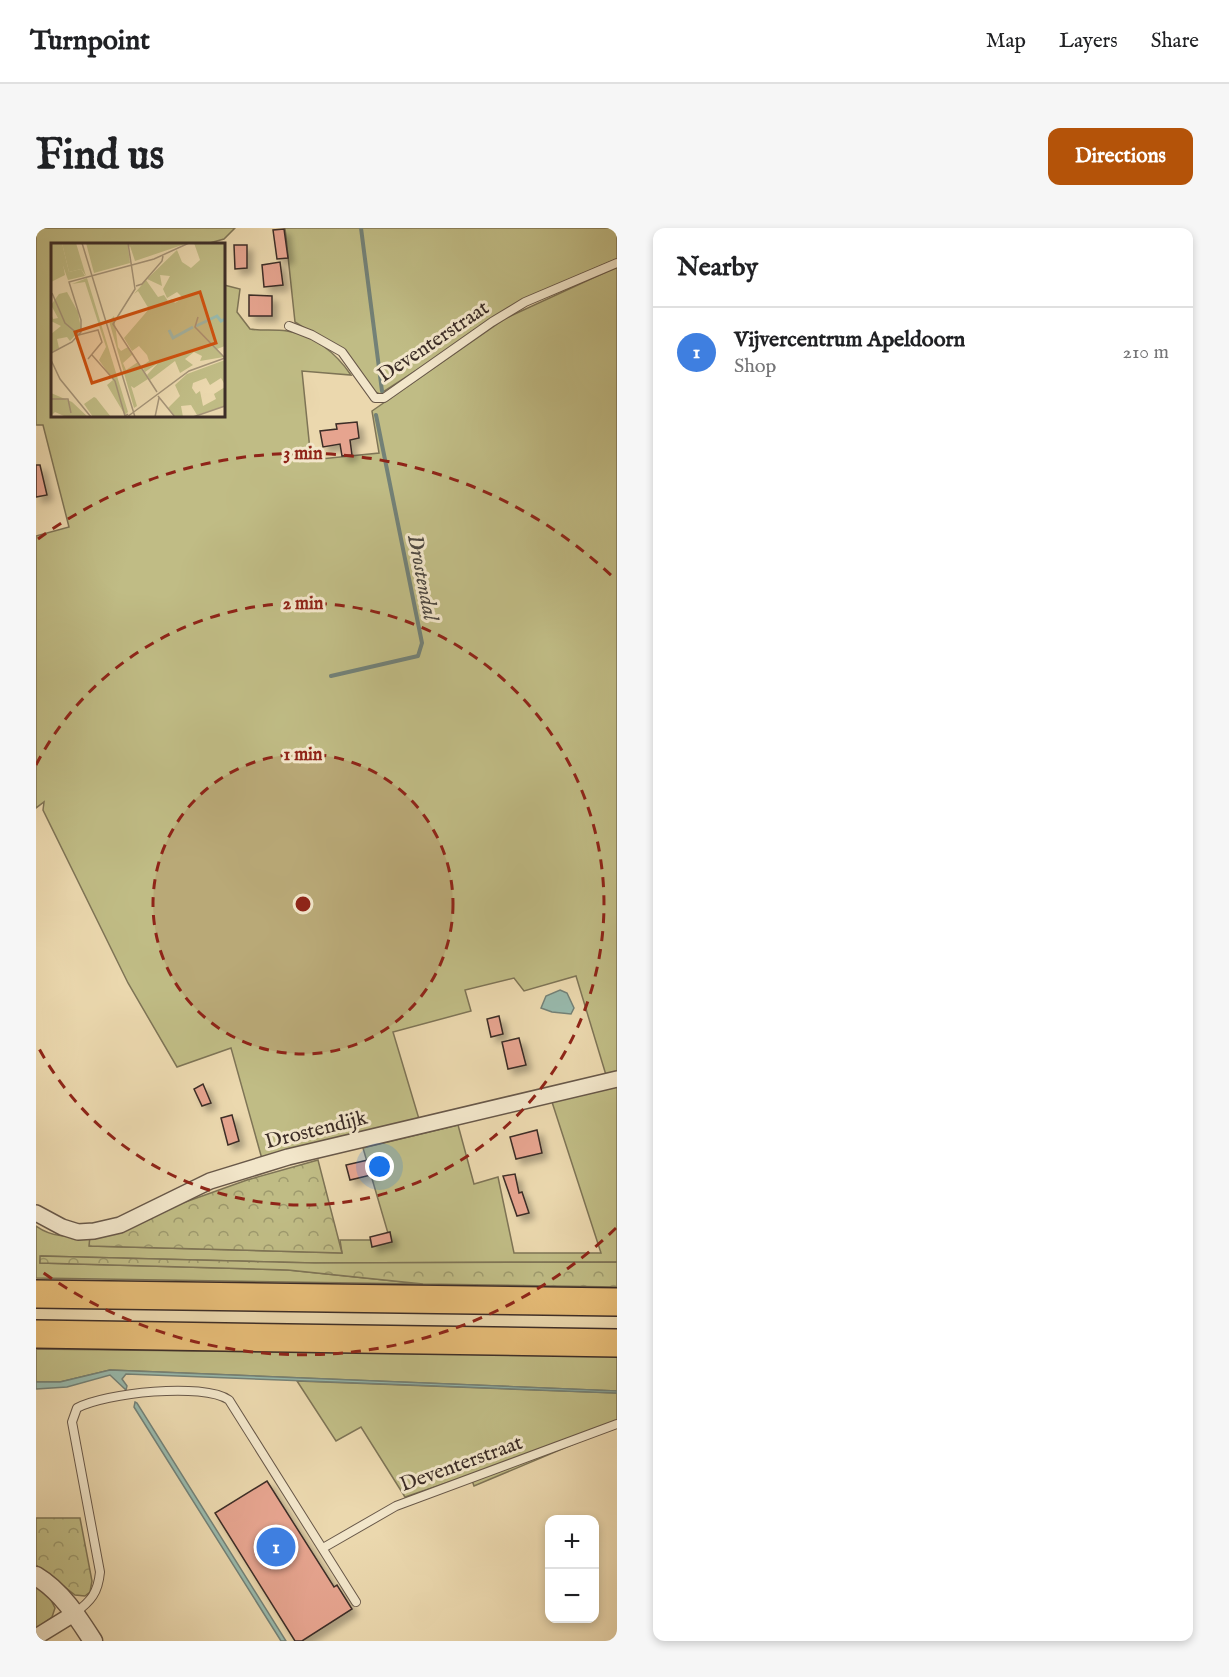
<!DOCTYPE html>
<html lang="en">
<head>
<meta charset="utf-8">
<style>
  :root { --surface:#fff; --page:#f6f6f6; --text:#202124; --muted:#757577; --line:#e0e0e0; --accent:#b45309 }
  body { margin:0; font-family:"IM FELL English",serif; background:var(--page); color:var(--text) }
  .controls { position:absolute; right:18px; bottom:18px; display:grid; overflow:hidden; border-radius:12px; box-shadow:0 3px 9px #0003 }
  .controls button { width:54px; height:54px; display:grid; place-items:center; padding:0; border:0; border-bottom:2px solid var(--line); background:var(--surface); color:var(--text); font:30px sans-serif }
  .you { position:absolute; left:344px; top:939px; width:21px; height:21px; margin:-15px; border:4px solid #fff; border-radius:50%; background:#1a73e8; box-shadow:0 0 0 9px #1a73e833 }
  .badge { display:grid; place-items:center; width:39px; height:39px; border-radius:50%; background:var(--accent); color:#fff; font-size:20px; font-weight:700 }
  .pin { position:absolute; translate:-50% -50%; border:3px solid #fff; box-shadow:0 2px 6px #0006 }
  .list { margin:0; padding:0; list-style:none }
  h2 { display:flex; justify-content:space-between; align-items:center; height:78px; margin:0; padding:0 24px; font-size:26px }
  h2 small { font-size:20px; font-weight:400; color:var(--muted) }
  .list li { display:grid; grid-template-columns:39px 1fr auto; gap:18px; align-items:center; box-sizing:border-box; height:90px; padding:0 24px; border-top:2px solid var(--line) }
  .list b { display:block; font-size:22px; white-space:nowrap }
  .list p { margin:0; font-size:20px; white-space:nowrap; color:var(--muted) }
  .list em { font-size:20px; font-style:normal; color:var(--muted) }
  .map { position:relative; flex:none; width:581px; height:1413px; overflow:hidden; border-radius:12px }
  header { display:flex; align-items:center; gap:36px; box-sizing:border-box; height:84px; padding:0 30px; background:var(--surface); border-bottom:2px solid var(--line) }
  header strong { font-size:28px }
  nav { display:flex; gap:33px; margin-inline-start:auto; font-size:21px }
  .intro { display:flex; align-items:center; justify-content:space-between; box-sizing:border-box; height:144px; padding:0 36px }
  h1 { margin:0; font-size:42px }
  .button { padding:15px 27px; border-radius:12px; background:var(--accent); color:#fff; font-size:21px; font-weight:700 }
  main { display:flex; gap:36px; padding:0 36px }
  aside { flex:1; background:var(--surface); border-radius:12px; box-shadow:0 3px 9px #0003 }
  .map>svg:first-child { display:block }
  .grass { fill:#c0bc85; stroke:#7e7456; stroke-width:1.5 }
  .forest { fill:url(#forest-crowns); stroke:#7e7456; stroke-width:1.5 }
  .water { fill:#98b9ac; stroke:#738177; stroke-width:1.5 }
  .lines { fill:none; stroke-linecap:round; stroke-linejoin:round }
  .stream { stroke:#738177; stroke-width:4 }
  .building { fill:#e6a48f; stroke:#3c2d27; stroke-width:1.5; filter:url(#shadow) }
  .service-casing { stroke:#685849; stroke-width:10 }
  .minor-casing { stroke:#685849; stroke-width:18 }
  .tertiary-casing { stroke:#685849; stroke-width:21 }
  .motorway-casing { stroke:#3c2d27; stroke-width:30 }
  .service { stroke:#f2e6ca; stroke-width:8 }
  .minor { stroke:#f2e6ca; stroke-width:15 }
  .tertiary { stroke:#f2e6ca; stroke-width:18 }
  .motorway { stroke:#e6bc77; stroke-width:27 }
  .ring { fill:none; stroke:#8f2418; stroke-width:3; stroke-dasharray:10 8 }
  .labels { text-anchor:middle; stroke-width:6; stroke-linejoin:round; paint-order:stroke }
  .street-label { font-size:21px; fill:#3c2d27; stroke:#f2e6ca }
  .water-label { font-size:22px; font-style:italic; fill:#4e4942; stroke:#f2e6ca }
  .inset-river { fill:none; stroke:#98b9ac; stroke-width:3 }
  .inset-road { fill:none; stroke:#a59478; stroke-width:1.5 }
  .view { fill:#ce5210; fill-opacity:0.15; stroke:#ce5210; stroke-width:3 }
  .inset-edge { fill:none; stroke:#3c2d27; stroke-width:3 }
  .centre { fill:#8f2418; stroke:#f2e6ca; stroke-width:3 }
  .ring-label { font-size:18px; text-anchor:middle; font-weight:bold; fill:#8f2418; stroke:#f2e6ca; stroke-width:6; stroke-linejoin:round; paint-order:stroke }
</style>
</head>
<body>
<header>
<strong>Turnpoint</strong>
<nav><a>Map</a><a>Layers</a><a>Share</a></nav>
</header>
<div class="intro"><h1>Find us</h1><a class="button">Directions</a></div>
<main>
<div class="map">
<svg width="581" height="1413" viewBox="0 0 581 1413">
  <defs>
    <pattern id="forest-crowns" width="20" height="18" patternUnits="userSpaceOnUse" patternTransform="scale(1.5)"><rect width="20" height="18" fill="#c0bc85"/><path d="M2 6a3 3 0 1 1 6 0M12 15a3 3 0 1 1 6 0" fill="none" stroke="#9d996d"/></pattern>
    <filter id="shadow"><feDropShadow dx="5.5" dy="5.5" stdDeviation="3" flood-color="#0004"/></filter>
  </defs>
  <rect width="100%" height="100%" fill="#ebd8ae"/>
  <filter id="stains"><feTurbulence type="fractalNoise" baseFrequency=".00333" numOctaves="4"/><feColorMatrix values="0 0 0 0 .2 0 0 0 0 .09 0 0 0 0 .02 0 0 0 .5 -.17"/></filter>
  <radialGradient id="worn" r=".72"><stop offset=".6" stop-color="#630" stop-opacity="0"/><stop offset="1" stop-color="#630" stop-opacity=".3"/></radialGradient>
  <path class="grass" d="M0,0h199l-11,11 -18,5h-154v172h172v-131l16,4 -3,23 13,17c12,2 25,0 37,2 27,4 49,22 64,44l-49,-4 9,89 68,-7 -7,-42 134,-93 111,-51v805l-11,3 -30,-99 -52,15 -10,-13 -49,12 6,21 -78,21 26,87 -157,40 -31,-111 -54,19 -49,-84 -85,-173 1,-8 -8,6v-272l33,-9 -26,-102h-7z
    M249,0h332v31l-86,37 -151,98 -5,-2 -25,-35 -55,-35z
    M581,859v175l-302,1 -274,-7 -1,7 248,7 135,14 -387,-6v-52c17,12 34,11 54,10v10l252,7 -2,-13h50l-27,-92 95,-23 16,59 24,-7 16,76h87l-49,-151z
    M0,1121l581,7v35l-507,-21 -50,12h-24z
    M261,1153l320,12v33l-143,60 -4,-11 -65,22 -44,-70 -25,14z
    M0,1359l14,11 5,10 -3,9 -16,12z"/>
  <path class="forest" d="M282,932l24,93 -253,-7 1,-10 157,-56z
    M4,1028l275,7 302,-1v25l-194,-3 -135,-14 -248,-7z
    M0,1290h44l12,63 -2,11 -5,4 -10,-1 -39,-30z"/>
  <path class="water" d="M524,762l7,3 7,15 -3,6 -19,-2 -11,-4 5,-12z
    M74,1142l507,21v2l-491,-19 -4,5 5,7 -1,4 -16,-15 -43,12 -31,2v-7h24z
    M99,1174l2,1 149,238h-5l-147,-234z"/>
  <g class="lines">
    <path class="stream" d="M325,0l21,163
      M295,448l87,-20 4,-13 -46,-228"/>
  </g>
  <path class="building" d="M248,1l4,29 -11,1 -4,-29z
    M198,17h13v23l-12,1z
    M244,34l3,23 -19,2 -2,-22z
    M213,67l23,1v20h-23z
    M321,194l2,16 -9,2 2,15 -10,1 -2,-12 -17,3 -3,-16 17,-2 -1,-5z
    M0,237h4l7,30 -11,2z
    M463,788l4,18 -12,3 -4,-18z
    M483,810l7,27 -18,4 -6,-27z
    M167,856l8,19 -9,3 -8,-17z
    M196,887l7,26 -11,4 -7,-27z
    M501,902l5,23 -26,6 -6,-22z
    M332,932l3,15 -21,5 -4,-15z
    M479,946l4,19 3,-1 7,21 -12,3 -14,-40z
    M354,1004l2,10 -20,5 -2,-10z
    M231,1253l67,106 3,-2 15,24 -50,32h-7l-80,-128z"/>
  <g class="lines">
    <g class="service-casing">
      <path id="service" d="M253,98l23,9 30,17 33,46h9l108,-76 33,-20 92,-39
        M287,1320l73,-42 221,-82
        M39,1385c16,-12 23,-20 25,-41l-28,-150 5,-14c28,-15 126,-26 152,-8l127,202"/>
    </g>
    <g class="minor-casing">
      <path id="minor" d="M0,985l26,14 16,5 16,-1 26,-6 90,-44 78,-24 329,-78
        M0,1409l39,-24"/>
    </g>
    <g class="tertiary-casing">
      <path id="tertiary" d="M0,1348c25,15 41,40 57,65"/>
    </g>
    <g class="motorway-casing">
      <path id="motorway" d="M0,1066l581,8
        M0,1106l581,9"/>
    </g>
    <use href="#service" class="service"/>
    <use href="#minor" class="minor"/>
    <use href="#tertiary" class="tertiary"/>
    <use href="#motorway" class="motorway"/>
  </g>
  <circle cx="267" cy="676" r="150" fill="#8f2418" fill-opacity=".12"/>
  <g class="ring">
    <circle cx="267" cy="676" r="150"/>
    <path d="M0 537A301 301 0 1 1 0 815"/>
    <path d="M580 1000A451 451 0 0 1 2 1041M2 311A451 451 0 0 1 580 352"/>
  </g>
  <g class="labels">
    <g class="street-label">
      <text transform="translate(397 113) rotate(-34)" y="7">Deventerstraat</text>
      <text transform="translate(280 901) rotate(-14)" y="7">Drostendijk</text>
      <text transform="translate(425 1235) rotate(-20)" y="7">Deventerstraat</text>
    </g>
    <g class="water-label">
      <text transform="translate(388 349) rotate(79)" y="8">Drostendal</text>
    </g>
  </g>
  <g transform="translate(15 15)">
    <rect width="174" height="174" fill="#ebd8ae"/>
    <path d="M11,0h14l10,33 -5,-7 -12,3zM78,0l3,3 2,-3h54l-53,18zM143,0h31v103l-8,3 7,8 -24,4 2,-5 -8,-4 -9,7 8,6 -13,8 -5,-12 -25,19 -3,-5 11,-12 -13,9 -3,-6 7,-5 -2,-6 -8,-9 -7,5 -8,-13 25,-29 -11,-18 -4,3 12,-14 12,17 6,-2 4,6 4,-2 3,4 8,-5 -6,-6 -10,6 -4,-9 7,-13 -10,-1 2,11 -15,-7 30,-29 5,12 9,6 9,-8zM36,35l41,134 -3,3 -18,-30 6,-5 -14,-20 7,-13 -21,-65 -13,2zM16,49l11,20 3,17 -11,12 -3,-4 -10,2 2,9 -8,4v-18l10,-8 -10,-5v-7l2,5 5,-1 -7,-13 8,-11zM63,73l4,31 3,4 7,-4 5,7 -10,9 3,7 12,-8 10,17 -14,9 -3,-2 6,20 -3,2 -25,-87zM174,117v25l-4,-7 -11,7 -4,-7 -13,5 -1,5 4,6 4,-3 3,15 13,-7 -2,-5 11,-7v19l-28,9 -6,-10 -10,1 2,11h-7l-8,-9 12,-12 -5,-11 12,-11zM0,150l21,9 16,15h-22l-11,-5 -4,4zM43,154l2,1 15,19h-18l-9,-13z" fill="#c0bc85"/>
    <path d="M4,0h7l7,29 12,-3 4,7 -17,4z" fill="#c0bc85"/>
    <path d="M0,0h8l6,32 -14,7zM35,0h48l1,2 -7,2 2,16 -36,10z" fill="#c0bc85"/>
    <path class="inset-river" d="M145,83l21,-10 4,5 4,-2M118,87l4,8 20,-11"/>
    <path class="inset-road" d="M31,0l53,174M77,0l7,46 -22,35 44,68M85,43l6,-2 20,-23 1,-5M1,50l13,30 14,12 19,-5 4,12 -14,17M147,74l-3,10 30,31M0,110l21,-11 9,-10v-12l-12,-38 85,-23 35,-16M41,112l23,26 10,35 3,-2M0,117l9,19 31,38M107,153l17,21M0,156h17l3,14M76,174l62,-46 36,-13M104,174l4,-19M142,174l32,-11"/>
    <path class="view" d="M149,49l16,51 -124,40 -17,-51z"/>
    <rect width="174" height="174" class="inset-edge"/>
  </g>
  <circle cx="267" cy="676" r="9" class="centre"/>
  <g class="ring-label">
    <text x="267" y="231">3 min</text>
    <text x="267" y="381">2 min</text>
    <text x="267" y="532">1 min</text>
  </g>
  <rect width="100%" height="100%" filter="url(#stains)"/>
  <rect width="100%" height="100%" fill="url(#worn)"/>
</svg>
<div class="controls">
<button>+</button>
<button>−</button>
</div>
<div class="you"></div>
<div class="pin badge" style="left:240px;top:1319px;background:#3f7fe0">1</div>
</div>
<aside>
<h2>Nearby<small></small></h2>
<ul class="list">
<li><span class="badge" style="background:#3f7fe0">1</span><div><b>Vijvercentrum Apeldoorn</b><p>Shop</p></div><em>210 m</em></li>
</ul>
</aside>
</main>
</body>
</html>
